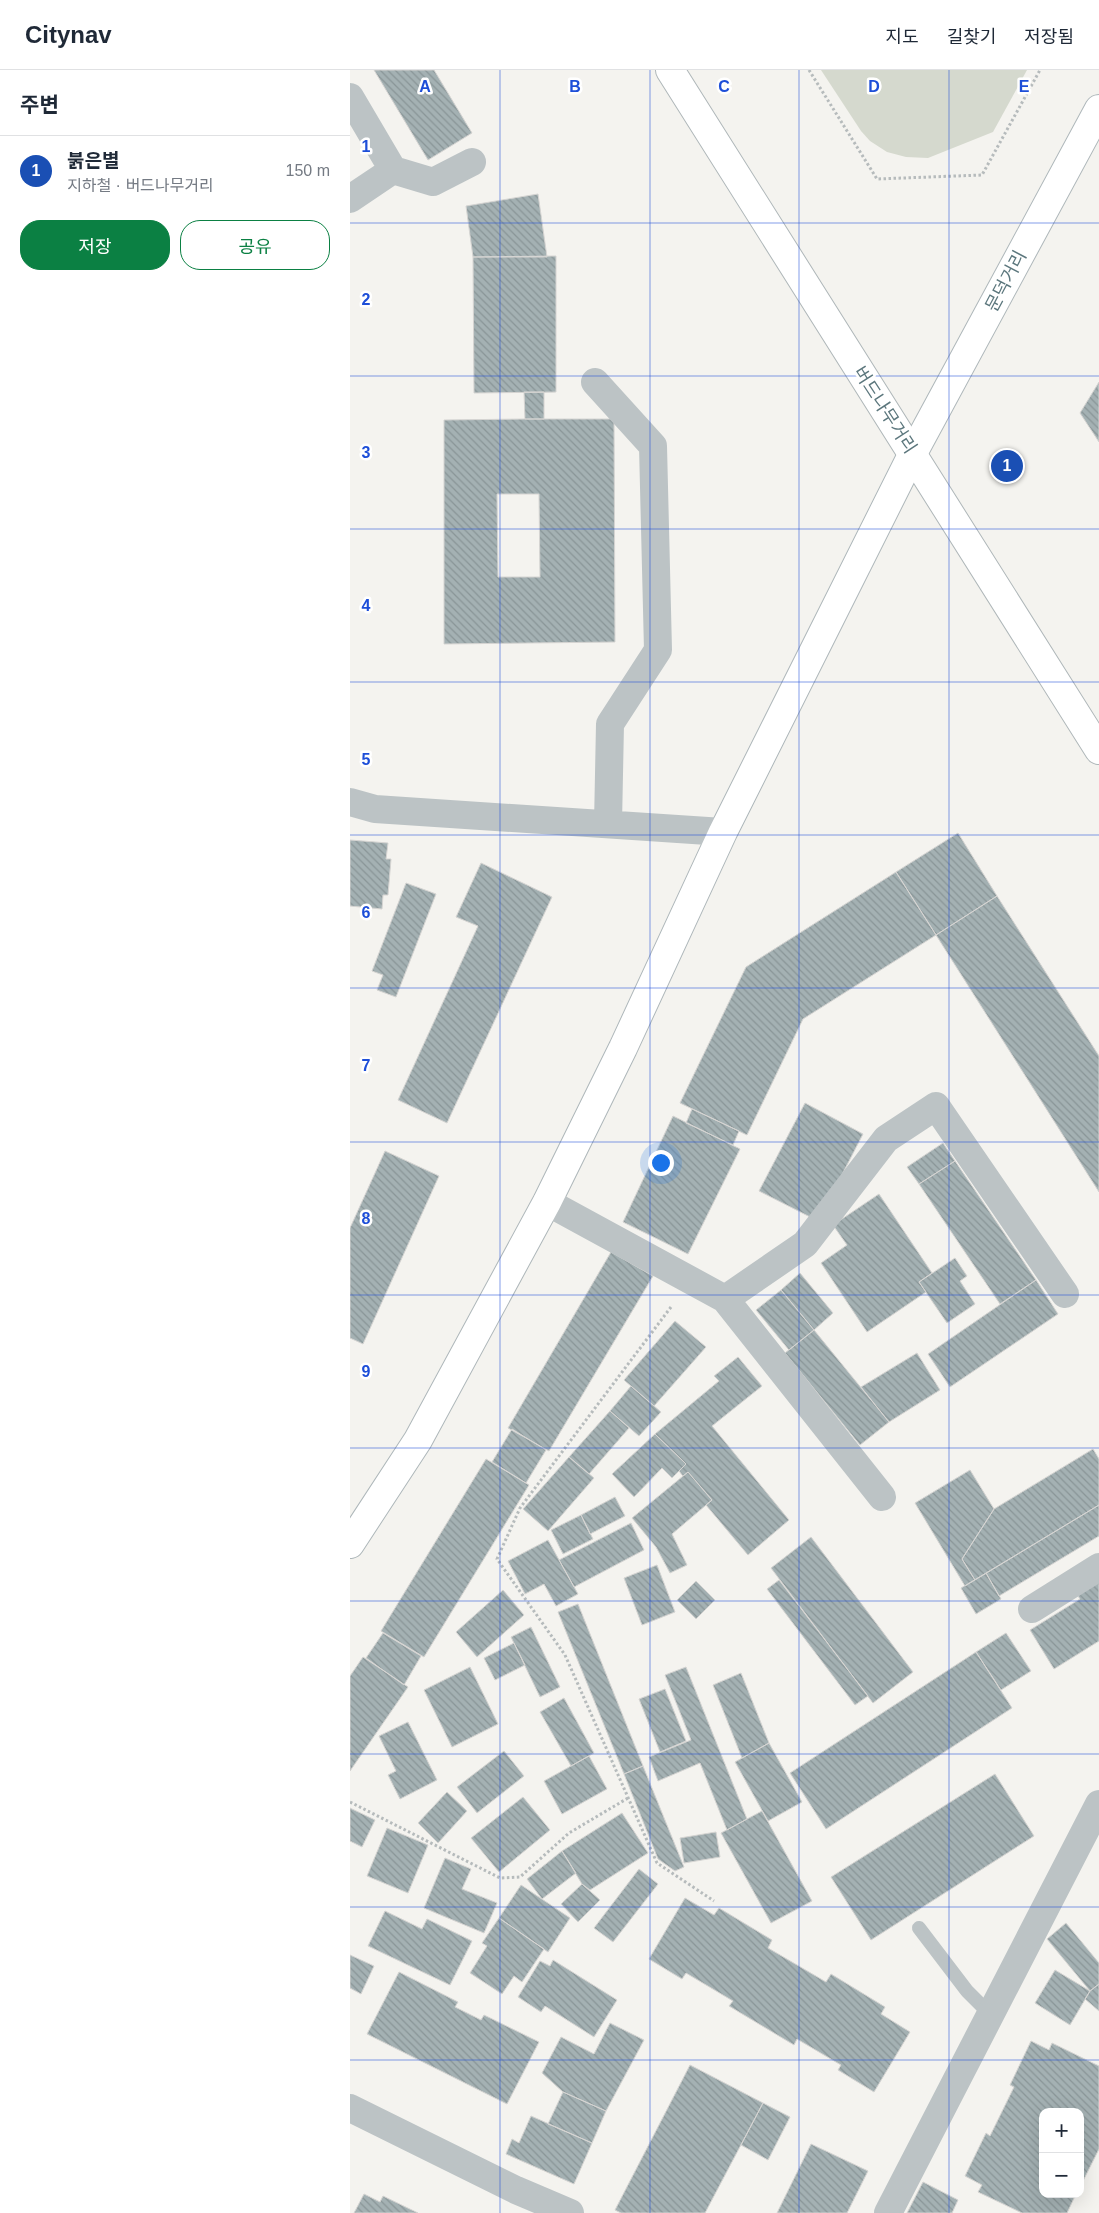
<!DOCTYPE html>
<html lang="ko">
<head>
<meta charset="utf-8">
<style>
  :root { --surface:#fff; --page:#f2f2f3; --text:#1f2937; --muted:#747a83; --line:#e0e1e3; --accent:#0b8043 }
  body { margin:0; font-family:Arial,"Noto Sans KR",sans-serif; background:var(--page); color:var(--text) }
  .controls { position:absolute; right:15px; bottom:15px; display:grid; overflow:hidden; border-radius:10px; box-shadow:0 5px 20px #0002 }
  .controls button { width:45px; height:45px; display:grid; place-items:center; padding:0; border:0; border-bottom:1px solid var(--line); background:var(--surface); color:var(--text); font:25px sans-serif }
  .you { position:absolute; left:310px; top:1092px; width:18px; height:18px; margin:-12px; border:4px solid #fff; border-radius:50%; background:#1a73e8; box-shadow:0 0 0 8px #1a73e833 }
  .badge { display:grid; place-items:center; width:32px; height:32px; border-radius:50%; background:var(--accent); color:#fff; font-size:16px; font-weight:700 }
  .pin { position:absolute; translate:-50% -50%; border:2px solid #fff; box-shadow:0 1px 5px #0006 }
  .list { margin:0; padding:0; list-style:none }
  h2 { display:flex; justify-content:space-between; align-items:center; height:65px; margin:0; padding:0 20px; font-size:21px }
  h2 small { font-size:16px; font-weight:400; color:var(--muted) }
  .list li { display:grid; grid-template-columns:32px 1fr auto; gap:15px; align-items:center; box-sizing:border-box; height:70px; padding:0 20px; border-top:1px solid var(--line) }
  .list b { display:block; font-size:19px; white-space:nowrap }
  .list p { margin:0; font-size:16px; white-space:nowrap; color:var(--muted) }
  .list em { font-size:16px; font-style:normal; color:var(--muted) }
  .actions { display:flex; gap:10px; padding:15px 20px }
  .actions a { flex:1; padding:11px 0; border:1px solid var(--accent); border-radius:20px; text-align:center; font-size:18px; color:var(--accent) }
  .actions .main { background:var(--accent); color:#fff }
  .map { position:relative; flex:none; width:749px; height:2143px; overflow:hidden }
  header { display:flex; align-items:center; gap:30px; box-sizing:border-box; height:70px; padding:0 25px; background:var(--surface); border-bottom:1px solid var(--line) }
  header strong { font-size:24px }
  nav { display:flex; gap:28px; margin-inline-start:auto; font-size:18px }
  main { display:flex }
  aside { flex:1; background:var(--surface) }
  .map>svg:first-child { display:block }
  .green { fill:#d5d9ce }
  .building { fill:url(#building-back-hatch); stroke:#d5d4d2; fill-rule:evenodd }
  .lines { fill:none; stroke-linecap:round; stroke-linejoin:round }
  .secondary-casing { stroke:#aeb7ba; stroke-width:30 }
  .primary-casing { stroke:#afb7b9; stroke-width:30 }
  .path { stroke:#b6bbbc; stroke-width:3; stroke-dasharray:2.5 2.5; stroke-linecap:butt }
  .service { stroke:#bcc3c5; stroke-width:14 }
  .minor { stroke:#bcc3c5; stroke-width:28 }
  .secondary { stroke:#fff; stroke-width:28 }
  .primary { stroke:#fff; stroke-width:28 }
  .grid { fill:none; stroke:#1d4ed8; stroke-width:1; stroke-opacity:0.55 }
  .labels { text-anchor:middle; stroke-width:5; stroke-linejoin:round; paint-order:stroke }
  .street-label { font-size:18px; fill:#5c777d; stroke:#fff }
  .grid-label { font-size:16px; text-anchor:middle; font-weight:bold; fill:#1d4ed8; stroke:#fff; stroke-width:5; stroke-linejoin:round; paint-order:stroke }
</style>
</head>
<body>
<header>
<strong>Citynav</strong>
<nav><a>지도</a><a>길찾기</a><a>저장됨</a></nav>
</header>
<main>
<aside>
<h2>주변<small></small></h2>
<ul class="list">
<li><span class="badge" style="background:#1a4fb4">1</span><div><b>붉은별</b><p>지하철 · 버드나무거리</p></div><em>150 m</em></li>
</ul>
<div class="actions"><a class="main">저장</a><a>공유</a></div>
</aside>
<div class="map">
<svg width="749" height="2143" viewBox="0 0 749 2143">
  <defs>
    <pattern id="building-back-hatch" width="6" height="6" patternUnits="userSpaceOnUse" patternTransform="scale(1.25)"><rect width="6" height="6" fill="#a4b1b3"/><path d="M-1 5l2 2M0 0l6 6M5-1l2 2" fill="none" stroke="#899597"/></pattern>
  </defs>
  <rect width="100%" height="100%" fill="#f4f3ef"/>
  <path class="green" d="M471,0h206l-34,62 -65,26 -22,-1 -19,-5 -17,-11 -9,-10z"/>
  <path class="building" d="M24,0h60l38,63 -44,27z
    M188,124l9,63h-74l-7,-51z
    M206,186v136l-82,1 -1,-136z
    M749,312v60l-19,-29z
    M174,322h20v27h-19z
    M175,349h89l1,223 -171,2v-224zM147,424h42l1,83h-42z
    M608,763l39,63 -61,39 -40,-63z
    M0,770l38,3 -2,16h5l-3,36h-5l-1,14 -32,-3z
    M131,793l71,34 -105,226 -49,-23 80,-174 -22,-9z
    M546,802l40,63 -133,84 -56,116 -67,-32 66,-136z
    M56,813l30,11 -40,103 -19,-7 6,-15 -11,-4z
    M647,826l102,160v136l-163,-257z
    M455,1033l58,31 -45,87 -59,-30z
    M342,1039l47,22 -6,14 -47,-22z
    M323,1046l67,33 -52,105 -65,-32z
    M593,1073l12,18 -36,23 -12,-17z
    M35,1081l54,25 -76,168 -13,-6v-110z
    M605,1091l81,119 -36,24 -81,-120z
    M529,1124l53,79 -13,9 7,10 -59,40 -46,-69 26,-18 -14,-20z
    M261,1182l42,24 -104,175 -41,-23z
    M605,1188l12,18 -7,5 15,23 -28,19 -28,-41z
    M450,1203l33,40 -19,17 -33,-40z
    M686,1210l22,34 -108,73 -22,-33z
    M431,1220l33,40 -25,20 -33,-40z
    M325,1251l31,26 -52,59 -30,-26z
    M464,1260l75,92 -29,23 -75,-92z
    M567,1283l23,37 -51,32 -28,-35z
    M388,1287l24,29 -50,40 77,94 -41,35 -42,-50 6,-5 -24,-28 -5,4 -4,-5 7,-7 -31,-30 64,-53 -5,-5z
    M281,1316l30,26 -22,24 -29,-25z
    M260,1341l19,17 -40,46 -20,-17z
    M162,1359l34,21 -20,33 -34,-21z
    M305,1364l31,30 -14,14 -10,-10 -28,29 -22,-23z
    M743,1379l6,10v46l-124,75 -13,-21 32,-50z
    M219,1387l25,21 -46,53 -25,-22z
    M136,1389l43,26 -105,172 -43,-26z
    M620,1400l24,39 -32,50 13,21 -10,6 -50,-83z
    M338,1402l24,28 -40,34 15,31 -17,8 -14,-26 -24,-29z
    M265,1427l10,19 -35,18 -9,-19z
    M749,1435v31l-100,60 -13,-23z
    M231,1445l12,24 -30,15 -12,-24z
    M281,1453l13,27 -70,37 -15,-27z
    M461,1467l102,135 -40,31 -102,-135z
    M198,1470l30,54 -22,12 -12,-22 -19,10 -17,-33z
    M307,1495l18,47 -33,13 -18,-47z
    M636,1503l15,26 -25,15 -15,-26z
    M749,1508v63l-45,28 -24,-39 50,-31 -4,-6z
    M429,1510l89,116 -13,9 -88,-116z
    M346,1511l19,19 -19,19 -19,-19z
    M153,1520l21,25 -47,42 -21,-25z
    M228,1534l65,162 -19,8 -66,-162z
    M181,1557l29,60 -20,10 -29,-60z
    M33,1563l38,23 -17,29 -38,-27z
    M656,1563l25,38 -30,19 -25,-38z
    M164,1573l11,22 -30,15 -11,-22z
    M626,1582l36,56 -186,121 -36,-56z
    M13,1587l45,30 -58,84v-95z
    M120,1597l28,57 -46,23 -28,-57z
    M336,1597l61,152 -20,11 -27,-67 -42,18 -9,-24 42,-17 -26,-65z
    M391,1603l28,70 -27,15 -29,-73z
    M315,1619l21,52 -26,11 -21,-53z
    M214,1628l30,55 -23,13 -31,-54z
    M58,1652l29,58 -37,19 -12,-24 8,-4 -17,-35z
    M419,1673l33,59 -34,19 -33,-59z
    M154,1681l20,25 -47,37 -20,-26z
    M239,1686l18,33 -45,25 -18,-33z
    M293,1696l41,101 -9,4 -17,-12 -34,-85z
    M645,1704l39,62 -163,104 -40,-63z
    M97,1722l20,19 -29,32 -20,-20z
    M173,1727l27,33 -51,42 -28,-34z
    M0,1738l25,12 -13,27 -12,-6z
    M412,1741l50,90 -41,22 -50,-90z
    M272,1743l26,40 -58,37 -8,-6 -20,-33z
    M37,1758l41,17 -20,48 -41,-17z
    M366,1762l4,25 -36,6 -4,-25z
    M212,1781l14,22 -34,26 -15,-20z
    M95,1788l26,11 -9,20 35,14 -13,30 -60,-25z
    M289,1799l19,15 -45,58 -19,-14z
    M232,1814l18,16 -22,22 -17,-18z
    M171,1815l49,33 -22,34 -49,-34z
    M335,1828l29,17 5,-7 53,32 -4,8 58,34 5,-8 54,33 -4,7 29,18 -36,60 -36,-22 3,-5 -44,-26 -3,6 -65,-39 4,-5 -47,-28 -4,6 -33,-20z
    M35,1841l37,18 5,-10 45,22 -22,44 -82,-39z
    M149,1848l45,31 -22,33 -8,-6 -12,18 -32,-21 17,-27 -5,-3z
    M716,1853l33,40v21l-9,7 -43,-52z
    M0,1885l24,11 -13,28 -11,-6z
    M203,1890l64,40 -23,37 -49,-31 -4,6 -23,-15 22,-36 10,5z
    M705,1900l35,21 -20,34 -35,-22z
    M49,1902l59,30 -3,5 26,13 3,-5 55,27 -32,62 -140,-70z
    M749,1914v27l-14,-12 5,-8z
    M260,1953l34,17 -38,71 -43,-19 -21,-19 19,-36 33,17z
    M681,1971l18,9 3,-7 47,23v83l-19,38v-75h-37v82h33l-9,19h-45l-44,-21 4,-7 -17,-9 21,-43 4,3 24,-49 -4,-2z
    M340,1995l73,38 -58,110h-84l-6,-3z
    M213,2022l43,19 -14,32 -44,-19z
    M413,2033l27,14 -22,43 -27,-15z
    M181,2046l61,27 -18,41 -68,-30 6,-15 7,4z
    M461,2074l57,27 -21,42h-70z
    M573,2112l35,18 -6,13h-45z
    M14,2124l16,8 3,-6 35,17h-64z"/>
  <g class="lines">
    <g class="secondary-casing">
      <path id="secondary" d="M0,1474l68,-104 129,-238 76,-154 100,-216 190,-379 186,-344"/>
    </g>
    <g class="primary-casing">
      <path id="primary" d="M320,0l429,680"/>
    </g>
    <path class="path" d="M459,0l68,109 105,-4 58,-105
      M321,1237l-151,201 -23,51 68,96 92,208 57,38
      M0,1732l150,76 20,-1 49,-44 59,-35"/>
    <path class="service" d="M569,1858l48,63 24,24"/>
    <path class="minor" d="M0,27l43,73
      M0,129l43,-29 40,12 39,-20
      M245,312l58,64 5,204 -48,74 -2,100
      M0,732l25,7 348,23
      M197,1132l178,97 80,-55 81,-105 50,-33 129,188
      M375,1229l157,198
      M682,1539l67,-42
      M0,2038l166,82 54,23
      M538,2143l211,-409"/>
    <use href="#secondary" class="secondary"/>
    <use href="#primary" class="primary"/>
  </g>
  <path class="grid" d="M150,0v2143M300,0v2143M449,0v2143M599,0v2143M0,153h749M0,306h749M0,459h749M0,612h749M0,765h749M0,918h749M0,1072h749M0,1225h749M0,1378h749M0,1531h749M0,1684h749M0,1837h749M0,1990h749"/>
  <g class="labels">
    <g class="street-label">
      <text transform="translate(656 211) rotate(-62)" y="6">문덕거리</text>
      <text transform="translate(535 340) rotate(57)" y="6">버드나무거리</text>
    </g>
  </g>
  <g class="grid-label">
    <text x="75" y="22">A</text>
    <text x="225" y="22">B</text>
    <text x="374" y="22">C</text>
    <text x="524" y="22">D</text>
    <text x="674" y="22">E</text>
    <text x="16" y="82">1</text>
    <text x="16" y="235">2</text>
    <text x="16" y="388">3</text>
    <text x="16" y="541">4</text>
    <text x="16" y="695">5</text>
    <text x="16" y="848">6</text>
    <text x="16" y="1001">7</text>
    <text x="16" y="1154">8</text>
    <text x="16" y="1307">9</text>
  </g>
</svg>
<div class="controls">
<button>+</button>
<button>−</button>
</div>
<div class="you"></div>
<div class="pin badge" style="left:657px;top:396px;background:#1a4fb4">1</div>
</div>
</main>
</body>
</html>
